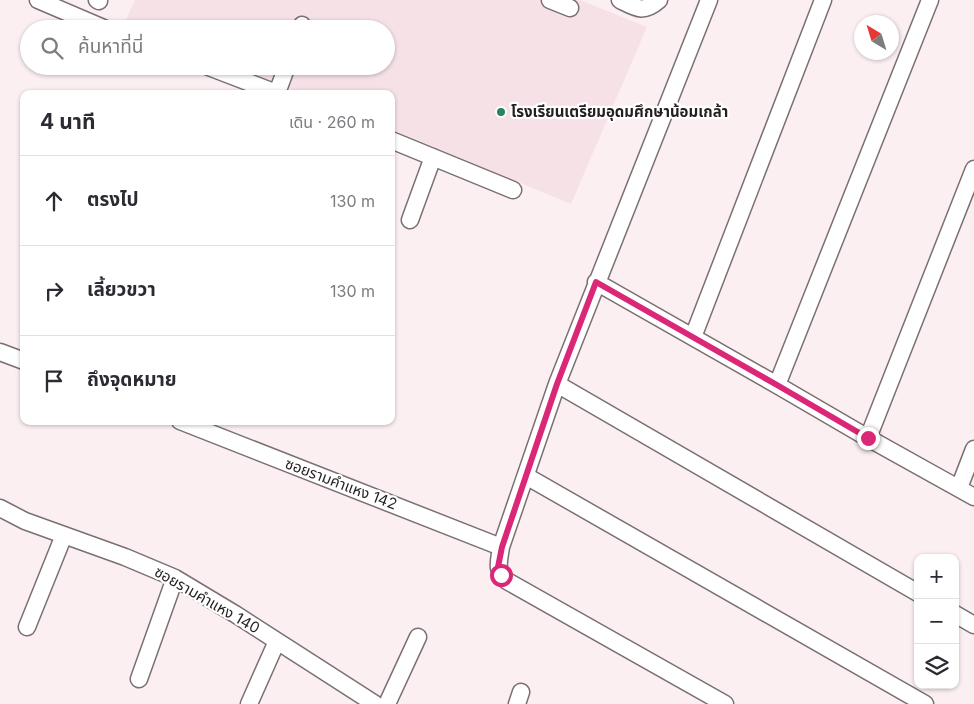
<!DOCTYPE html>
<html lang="th">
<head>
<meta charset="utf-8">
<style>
  :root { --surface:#fff; --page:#f2f2f3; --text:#2b2b33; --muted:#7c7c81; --line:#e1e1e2 }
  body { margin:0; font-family:Inter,"Noto Sans Thai",sans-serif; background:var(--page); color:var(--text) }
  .controls { position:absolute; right:15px; bottom:15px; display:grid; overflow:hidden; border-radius:10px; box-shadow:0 1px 4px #0004 }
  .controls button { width:45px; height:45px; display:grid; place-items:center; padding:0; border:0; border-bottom:1px solid var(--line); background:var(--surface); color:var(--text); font:25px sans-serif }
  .compass { position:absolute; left:854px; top:15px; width:45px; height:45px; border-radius:50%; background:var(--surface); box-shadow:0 1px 4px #0004; rotate:322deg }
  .stop { position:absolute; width:15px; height:15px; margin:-11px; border:4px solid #db2777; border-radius:50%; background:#fff }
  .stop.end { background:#db2777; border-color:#fff; box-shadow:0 1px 5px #0008 }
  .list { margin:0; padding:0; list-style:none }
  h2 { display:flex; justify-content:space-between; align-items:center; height:65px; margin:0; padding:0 20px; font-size:21px }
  h2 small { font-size:16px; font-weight:400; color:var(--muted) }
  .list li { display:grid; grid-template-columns:32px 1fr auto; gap:15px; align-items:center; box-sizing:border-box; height:90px; padding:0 20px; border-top:1px solid var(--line) }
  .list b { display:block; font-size:19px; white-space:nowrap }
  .list em { font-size:16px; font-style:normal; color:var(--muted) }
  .icon { flex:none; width:28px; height:28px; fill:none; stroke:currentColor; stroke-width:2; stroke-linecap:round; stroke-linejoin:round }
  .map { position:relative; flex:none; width:974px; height:704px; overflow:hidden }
  .search { position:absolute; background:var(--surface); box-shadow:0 1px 4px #0004; left:20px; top:20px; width:375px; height:55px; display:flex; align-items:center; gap:12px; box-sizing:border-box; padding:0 18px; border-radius:28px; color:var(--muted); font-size:19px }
  .panel { position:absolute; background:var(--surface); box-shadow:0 1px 4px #0004; left:20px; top:90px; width:375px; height:335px; border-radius:10px }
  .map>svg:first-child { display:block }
  .built { fill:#f6e1e6 }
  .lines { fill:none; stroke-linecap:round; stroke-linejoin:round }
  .minor-casing { stroke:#7a7073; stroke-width:19 }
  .minor { stroke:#fff; stroke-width:16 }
  .route { stroke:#db2777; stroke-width:6 }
  .poi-dot { fill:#29855b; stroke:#fff; stroke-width:2 }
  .labels { text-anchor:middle; stroke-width:4.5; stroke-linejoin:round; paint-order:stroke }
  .poi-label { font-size:15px; font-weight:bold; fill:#231f20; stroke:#fff; text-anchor:start }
  .street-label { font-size:15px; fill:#231f20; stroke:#fff }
</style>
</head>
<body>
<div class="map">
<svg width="974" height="704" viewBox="0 0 974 704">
  <rect width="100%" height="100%" fill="#fbeff2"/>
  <path class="built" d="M135,0h445l67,27 -76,177 -180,-75v-35h-88l-68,-28h151v-37h-243l-18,-7z"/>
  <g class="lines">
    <g class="minor-casing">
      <path id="minor" d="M38,0l68,29
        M97,0l2,1
        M550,0l20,8
        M620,0c16,8 23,14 39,0
        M709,0l-152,384 -56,163c-2,15 -6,23 6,34l218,123
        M301,29l1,-4
        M206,66l73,28
        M277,93l10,-27
        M391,140l122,50
        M410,220l23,-63
        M596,282l181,103 91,53 106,59
        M693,337l130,-337
        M0,352l24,9
        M557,384l361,209
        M777,385l153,-385
        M180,421l321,126
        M868,438l106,-269
        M526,476l399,228
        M959,488l15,-39
        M0,508l25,13 100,36 50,21 60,36 140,90
        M955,614l19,11
        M27,627l37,-92
        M139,679l36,-101
        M249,704l28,-63
        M387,704l31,-67
        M517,704l4,-12"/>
    </g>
    <use href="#minor" class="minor"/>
  </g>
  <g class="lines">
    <path class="route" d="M501,575l-3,-8 4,-20 55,-163 39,-102 181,103 91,53"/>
  </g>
  <circle class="poi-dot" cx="501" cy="112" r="5"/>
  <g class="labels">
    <g class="poi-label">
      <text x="511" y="117">โรงเรียนเตรียมอุดมศึกษาน้อมเกล้า</text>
    </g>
    <g class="street-label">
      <text transform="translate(341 484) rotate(21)" y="5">ซอยรามคำแหง 142</text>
      <text transform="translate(207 600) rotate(30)" y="5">ซอยรามคำแหง 140</text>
    </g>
  </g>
</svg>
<div class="controls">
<button>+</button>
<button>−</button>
<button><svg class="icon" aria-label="layers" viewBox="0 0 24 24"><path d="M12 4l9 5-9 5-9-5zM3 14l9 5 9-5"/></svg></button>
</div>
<svg class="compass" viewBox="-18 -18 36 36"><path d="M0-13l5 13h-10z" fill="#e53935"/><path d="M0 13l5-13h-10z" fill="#7c7c81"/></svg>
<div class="stop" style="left:501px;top:575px"></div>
<div class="stop end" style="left:868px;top:438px"></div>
<div class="search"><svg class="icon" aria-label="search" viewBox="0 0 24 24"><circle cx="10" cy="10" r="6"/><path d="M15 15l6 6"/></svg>ค้นหาที่นี่</div>
<section class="panel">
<h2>4 นาที<small>เดิน · 260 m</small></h2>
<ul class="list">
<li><svg class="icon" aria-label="ahead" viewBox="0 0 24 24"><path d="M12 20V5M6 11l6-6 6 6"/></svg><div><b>ตรงไป</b></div><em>130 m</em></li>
<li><svg class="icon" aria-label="right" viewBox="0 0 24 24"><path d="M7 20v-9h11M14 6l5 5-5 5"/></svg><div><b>เลี้ยวขวา</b></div><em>130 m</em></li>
<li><svg class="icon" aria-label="arrive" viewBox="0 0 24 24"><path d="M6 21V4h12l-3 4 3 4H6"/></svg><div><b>ถึงจุดหมาย</b></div></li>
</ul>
</section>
</div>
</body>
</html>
